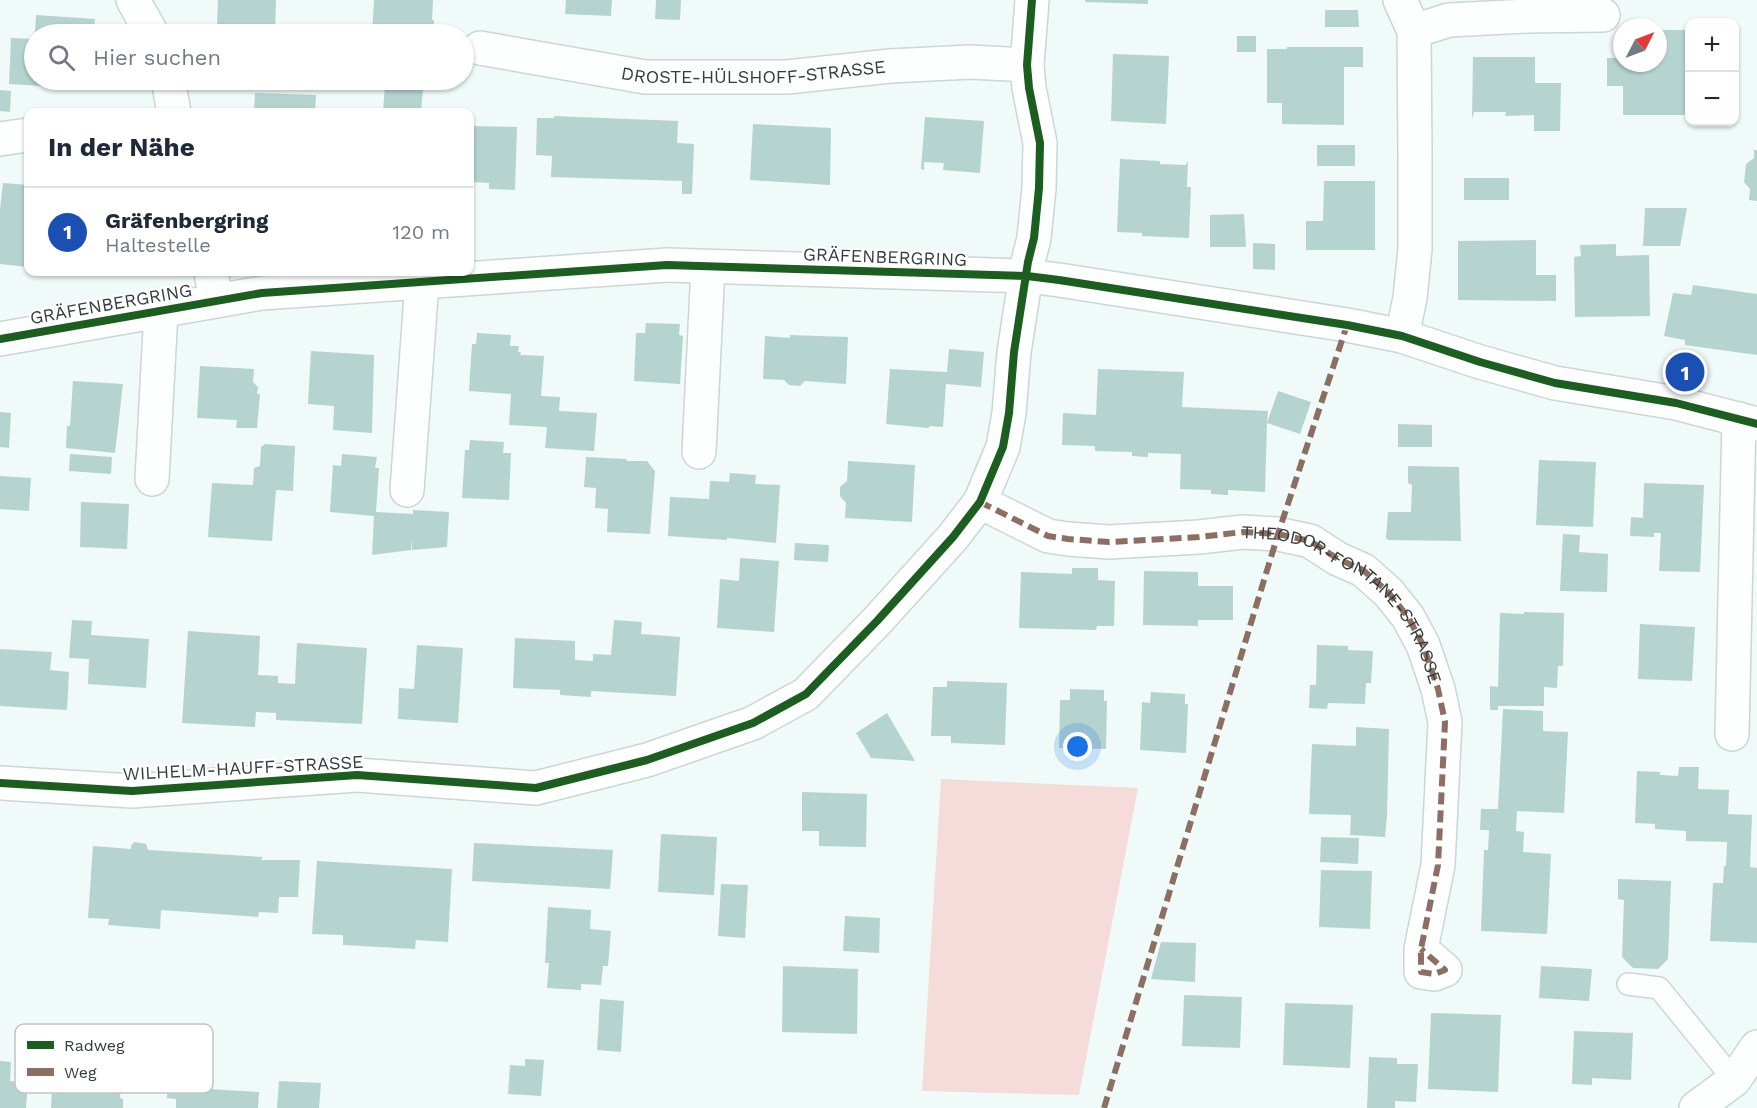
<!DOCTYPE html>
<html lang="de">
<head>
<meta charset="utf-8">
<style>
  :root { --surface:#fff; --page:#f6f6f7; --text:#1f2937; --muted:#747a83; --line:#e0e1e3; --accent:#74807e }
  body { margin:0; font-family:"Work Sans",sans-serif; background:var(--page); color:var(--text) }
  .controls { position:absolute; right:18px; top:18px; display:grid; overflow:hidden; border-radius:12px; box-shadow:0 2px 4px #0004 }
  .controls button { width:54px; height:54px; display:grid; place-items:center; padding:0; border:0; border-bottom:2px solid var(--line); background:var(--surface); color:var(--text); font:30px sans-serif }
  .compass { position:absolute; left:1613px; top:18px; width:54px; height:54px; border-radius:50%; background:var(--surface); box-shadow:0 2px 4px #0004; rotate:48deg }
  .you { position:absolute; left:1078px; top:747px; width:21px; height:21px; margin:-15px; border:4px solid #fff; border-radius:50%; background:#1a73e8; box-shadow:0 0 0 9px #1a73e833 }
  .badge { display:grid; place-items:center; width:39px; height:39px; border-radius:50%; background:var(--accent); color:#fff; font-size:20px; font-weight:700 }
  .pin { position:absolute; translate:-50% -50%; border:3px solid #fff; box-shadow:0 2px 6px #0006 }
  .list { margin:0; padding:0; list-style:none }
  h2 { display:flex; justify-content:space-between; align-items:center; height:78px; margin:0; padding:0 24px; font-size:26px }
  h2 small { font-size:20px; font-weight:400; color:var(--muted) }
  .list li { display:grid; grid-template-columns:39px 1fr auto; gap:18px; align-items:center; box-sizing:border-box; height:90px; padding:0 24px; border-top:2px solid var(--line) }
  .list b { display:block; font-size:22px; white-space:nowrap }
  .list p { margin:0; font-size:20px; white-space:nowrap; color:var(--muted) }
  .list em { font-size:20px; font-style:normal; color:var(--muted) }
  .icon { flex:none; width:33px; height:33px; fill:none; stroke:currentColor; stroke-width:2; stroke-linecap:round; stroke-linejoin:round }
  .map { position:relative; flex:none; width:1757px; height:1108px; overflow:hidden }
  .search { position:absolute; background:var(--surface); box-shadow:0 2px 4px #0004; left:24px; top:24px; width:450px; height:66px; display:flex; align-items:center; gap:15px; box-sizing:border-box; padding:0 21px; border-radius:33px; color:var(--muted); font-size:22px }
  .panel { position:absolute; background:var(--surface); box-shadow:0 2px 4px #0004; left:24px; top:108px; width:450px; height:168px; border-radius:12px }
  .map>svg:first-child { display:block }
  .green { fill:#f5dcdb }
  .building { fill:#b5d4d0 }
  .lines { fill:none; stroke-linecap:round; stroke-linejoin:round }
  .service-casing { stroke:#ccd6d4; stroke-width:24 }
  .minor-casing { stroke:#ccd6d4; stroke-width:36 }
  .service { stroke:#fdfefe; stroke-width:21 }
  .minor { stroke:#fdfefe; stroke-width:33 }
  .quiet { stroke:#8d6e63; stroke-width:6; stroke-dasharray:12 6; stroke-linecap:butt }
  .cycleway-casing { stroke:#fff; stroke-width:11 }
  .cycleway { stroke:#1b5e20; stroke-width:8 }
  .labels { text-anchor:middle; stroke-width:4.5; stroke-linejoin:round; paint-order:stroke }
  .street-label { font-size:18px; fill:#323e3c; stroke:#fff }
  .key { fill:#fff; stroke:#c2c5c4; stroke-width:1.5 }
  .key-label { font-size:16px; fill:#323e3c }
</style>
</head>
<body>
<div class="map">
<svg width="1757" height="1108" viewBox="0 0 1757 1108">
  <rect width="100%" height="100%" fill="#f0faf8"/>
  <path class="green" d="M941,779l197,9 -59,307 -157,-4z"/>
  <path class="building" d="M218,0h58l-1,34h-62v-8h4z
    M374,0h59l-1,20h2v14h-62z
    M566,0h46l-1,16 -46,-2z
    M656,0h25l-1,20 -25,-1z
    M1085,0h63v4l-63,-2z
    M1325,10h33l1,17h-34z
    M36,15l59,4 -1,15h-59z
    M1660,30h30l-2,85h-65v-29h-16v-28h15v5h36v-5h2z
    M1237,36h19v16h-19z
    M11,38l23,1v41h57v9l-82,-5z
    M1287,47h76v20h-19v58l-62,-1v-21h-15v-54h20z
    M1113,54l56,2 -3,68 -55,-3z
    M1473,57h62v26h26l-1,48h-26v-16l-29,1 1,-4h-32l-2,7z
    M260,80h38v4l-38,-1z
    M385,85l43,2v3l-5,-1 -2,23h-38z
    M0,90l11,1 -1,21 -10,-1z
    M255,93l61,2 -1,17h-61z
    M554,116l124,5 -1,22 17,1 -2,50h-10v-13l-131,-4 1,-21 -16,-1 1,-37h17z
    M925,117l59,4 -4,52 -37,-3 1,-7 -20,-1v8l-3,-1z
    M753,124l78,4 -1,57 -80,-5z
    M471,126l46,1 -2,63 -26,-1v-6l-19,-1z
    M1317,145h38v21h-38z
    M1754,150h3v51l-8,-1 1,-11 -6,-7 2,-18 8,-6z
    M1120,159l40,2v3l26,1 2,-5 -1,27h4l-2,51 -47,-2v-3l-25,-1z
    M1464,178h45v22h-45z
    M1324,181h51v69h-69v-29h17z
    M3,183l25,2v82l-28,-3v-55z
    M1645,208h42l-7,38h-37z
    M1244,214l2,33h-36v-32z
    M1536,240v35h20v26l-98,-1v-59z
    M1253,243l22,1v26l-22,-1z
    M1616,244v12l33,-1 1,61 -75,1 -1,-60 7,-1 -1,-11z
    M1693,285l64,9v61l-72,-10v-5l-21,-4 9,-43 18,2z
    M646,323l34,1 -1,11 4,1 -3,48 -46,-3 2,-48h9z
    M477,333l34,2 -1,11h9l-1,6h3l-1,3 24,1 -3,40 19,1 -1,14 38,2 -3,38 -49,-3 2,-21 -38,-2 2,-31 -42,-3 3,-47h4z
    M790,335l58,2 -2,47 -41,-3 -5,5 -11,-1 -5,-5 -21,-1 2,-43 25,2z
    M949,349l35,3 -3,35 -35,-3 -3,43 -14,-1v2l-43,-4 4,-55 57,3z
    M311,351l63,4 -2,78 -39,-3 1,-24 -26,-2z
    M200,366l54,3 -1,13 5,5 -1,7h3l-3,34h-21l1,-8 -40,-2z
    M1098,369l86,3 -2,35 86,4 -1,12 11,-32 33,11 -11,32 -33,-11 -2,69 -37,-2v5l-17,-1v-4l-31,-1 1,-35 -33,-1v4l-16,-1v-4l-37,-1v-5l-33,-1 1,-32 33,2z
    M73,381l50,3 -8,69 -49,-5 1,-22h3z
    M0,412l11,1 -2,35 -9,-1z
    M1398,424l34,1v22h-34z
    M470,440l34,2 -1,11h8l-2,47 -47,-2 3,-48h4z
    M265,444l30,2 -2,45 -17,-1 -4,51 -64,-4 4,-54 41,2 1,-17 6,-2 1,-19z
    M70,454l42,3 -1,17 -42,-3z
    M342,454l35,3 -2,11h4l-3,44 37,2v-4l36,2 -2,35 -35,3 -1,-10v10l-39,5 2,-39 -44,-4 3,-47 8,1z
    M586,457l41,2 -1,2h21l8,10 -5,63 -43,-2 1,-23 -13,-1 1,-20 -12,-1z
    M1539,460l57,2 -3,65 -57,-2z
    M848,461l67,4 -3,57 -67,-4 1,-15 -6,-7v-9l7,-6z
    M1408,466l51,1 2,74 -73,-1 -2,-2 2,-26h23l1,-27 -4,-2z
    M730,473l26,2 -1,9 25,1 -4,58 -49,-5v2l-59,-4 2,-39 39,2 1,-18 19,1z
    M0,476l31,2 -2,33 -29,-2z
    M1644,483l60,2 -4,87 -41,-1 2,-38h-7v4l-24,-1 1,-19 12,1z
    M81,502l48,2 -2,45 -47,-2z
    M1563,534l17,1 -1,17 29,2 -1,38 -47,-1z
    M795,543l34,2 -1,17 -34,-2z
    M740,558l39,3 -5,71 -57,-4 3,-49 19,2z
    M1072,568h26v12l17,1 -1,45h-17l-1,4 -77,-2 2,-56 51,2z
    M1144,571l54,1v14h35v34h-35v6l-55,-1z
    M1524,612l40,1 -1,53h-5l-1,22 -13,-1v19h-46v4h-8v-24l8,1 2,-74 24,1z
    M72,620l20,1 -1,14 58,4 -3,49 -58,-4 1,-25 -20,-1z
    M614,620l28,2 -1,12 39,3 -4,59 -85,-5v6l-31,-2v-5l-47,-2 2,-50 60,3v19l18,1v-7l18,1z
    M1640,624l55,3 -3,54 -54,-2z
    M188,631l72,5 -2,39 20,1v7l17,1 2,-41 70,5 -5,76 -86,-4v-7l-20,-1 -1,15 -73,-4z
    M417,645l46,3 -5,75 -60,-4 1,-31 15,1z
    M1317,645l31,1v4l25,1 -2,32h-5l-1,21 -37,-1 -1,6 -18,-1 1,-23h6z
    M0,649l52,3 -2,18 19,2 -2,38 -67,-4z
    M947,681l60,2 -2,62 -54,-2v-7h-20l2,-49h14z
    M1070,689l34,1v11h3l-1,48 -47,-1 1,-48h10z
    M1151,692l34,2v10h3l-2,49 -46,-3 2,-48 8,1z
    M1503,709l40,2v20l25,1 -4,81 -47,-2 -1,20 8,1 -1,20 28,2 -4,80 -66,-3 3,-81h4l1,-20h-9l1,-21h17z
    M887,713l28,48 -44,-3 -15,-25z
    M1356,727l33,2 -2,87 -2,21 -35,-2 1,-20 -42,-1 3,-70 44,2z
    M1679,767h20l-1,22 31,1 -1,24 24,1 -2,52 7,1v75l-47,-2 3,-58h10l1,-17h2l1,-24 -41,-1v-10l-31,-2v-5l-20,-1 2,-52 23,1v3l18,1z
    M802,792l65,2 -1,53 -47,-1v-15h-17z
    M661,834l56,3 -3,58 -56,-3z
    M1321,837l38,1 -1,26 -38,-2z
    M134,842l12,2 2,6 115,7 -2,3h39l-2,37h-19l-1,16 -19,-1 -1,5 -97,-7 -1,19 -52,-4 1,-6 -21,-1 5,-72 38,3v-3z
    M474,843l139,7 -3,39 -138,-8z
    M317,861l135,8 -4,73 -32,-2 -1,9 -72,-4v-10l-31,-1z
    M1321,870l51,1 -2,58 -51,-2z
    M1618,879l53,2 -3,78 -10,10 -25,-1 -11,-11 2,-57 -6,-1z
    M721,884l27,1 -3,53 -27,-2z
    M548,907l43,3 -1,19 21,2 -3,35h-5l-2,19 -20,-1v6l-34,-2 2,-25h-4z
    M845,916l35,2 -1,35 -36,-2z
    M1161,942l35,1 -1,39 -44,-3z
    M783,966l75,3 -1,65 -75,-2z
    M1541,966l51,3 -3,32 -50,-3z
    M1184,995l58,2 -2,51 -58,-2z
    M600,999l24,2 -3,51 -24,-2z
    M1285,1003l68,2 -3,63 -67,-3z
    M1431,1013l70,2 -3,77 -70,-3z
    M1574,1031l59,2 -2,47 -39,-2v7l-20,-1z
    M1369,1057l28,1v6h21l-2,38 -21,-1v7h-28z
    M525,1059l19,1 -3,36 -33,-2 2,-29 15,1z
    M0,1061l11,1 -1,19 18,1 -2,26h-26z
    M53,1069l69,4 -2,25 3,1v9h-72z
    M168,1077l41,3 -1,9 51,3 -1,16h-82v-9l-9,-1z
    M279,1081l42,2 -2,25h-42z"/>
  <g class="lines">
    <g class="service-casing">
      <path id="service" d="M1628,984l31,4 75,92"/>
    </g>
    <g class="minor-casing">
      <g id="minor">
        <path d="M133,0l19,34"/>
        <path d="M1400,0l14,31 1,125v93l-5,49 -8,38"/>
        <path d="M1414,31l35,-11 79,-4 75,-1"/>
        <path id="s1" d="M480,48l165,29h142l103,-11 80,-4 57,3"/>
        <path d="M168,80l6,32"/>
        <path d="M0,139l28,-4"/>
        <path d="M211,272l5,28"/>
        <path d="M0,339l262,-46 405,-28 360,11 32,4 288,45 55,11 78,26 75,21 121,20 81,21"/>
        <path d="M699,452l9,-185"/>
        <path d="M152,479l9,-168"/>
        <path d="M407,490l15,-208"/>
        <path id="s2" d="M980,502l68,34 20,3 41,3 90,-5 44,-5 35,2 32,7 28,18 25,11 25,22 20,25 15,28 15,44 7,33 -7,143 -17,84v23l13,2 11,-4 -24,-21"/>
        <path d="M1732,734l7,-315"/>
        <path d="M0,783l132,8 225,-16 179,13 111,-28 106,-37 53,-29 71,-73 76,-84 27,-35 23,-55 6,-34 5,-61 14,-90 6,-24 5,-50 1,-45 -11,-55 -2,-23 5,-65"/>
        <path d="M1696,1108l38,-28 23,-33"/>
      </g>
    </g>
    <use href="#service" class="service"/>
    <use href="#minor" class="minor"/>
    <path class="quiet" d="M980,502l68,34 20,3 41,3 90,-5 44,-5 35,2 32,7 28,18 25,11 25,22 20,25 15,28 15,44 7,33 -7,143 -17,84v23l13,2 11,-4 -24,-21
      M1104,1108l174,-574 69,-209"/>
    <g class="cycleway-casing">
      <path id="cycleway" d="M0,339l262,-46 405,-28 360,11 32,4 288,45 55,11 78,26 75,21 121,20 81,21
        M0,783l132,8 225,-16 179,13 111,-28 106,-37 53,-29 71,-73 76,-84 27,-35 23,-55 6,-34 5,-61 14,-90 6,-24 5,-50 1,-45 -11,-55 -2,-23 5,-65"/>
    </g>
    <use href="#cycleway" class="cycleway"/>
  </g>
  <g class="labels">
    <g class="street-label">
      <text dy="6" stroke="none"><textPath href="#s1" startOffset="276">DROSTE-HÜLSHOFF-STRASSE</textPath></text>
      <text transform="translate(885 257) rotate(2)" y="6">GRÄFENBERGRING</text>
      <text transform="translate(111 304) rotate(-10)" y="6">GRÄFENBERGRING</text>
      <text dy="6" stroke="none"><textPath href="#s2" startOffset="404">THEODOR-FONTANE-STRASSE</textPath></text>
      <text transform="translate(243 768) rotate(-3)" y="6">WILHELM-HAUFF-STRASSE</text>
    </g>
  </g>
  <rect x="15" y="1024" width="198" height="69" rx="9" class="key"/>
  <rect x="27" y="1041" width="27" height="8" fill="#1b5e20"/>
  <rect x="27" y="1068" width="27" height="8" fill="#8d6e63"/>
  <g class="key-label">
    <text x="64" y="1051">Radweg</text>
    <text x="64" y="1078">Weg</text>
  </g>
</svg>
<div class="controls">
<button>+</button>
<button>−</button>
</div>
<svg class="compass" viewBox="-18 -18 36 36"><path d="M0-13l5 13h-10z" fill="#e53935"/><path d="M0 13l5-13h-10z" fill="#747a83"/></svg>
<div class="you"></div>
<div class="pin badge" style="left:1685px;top:372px;background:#1a4fb4">1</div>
<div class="search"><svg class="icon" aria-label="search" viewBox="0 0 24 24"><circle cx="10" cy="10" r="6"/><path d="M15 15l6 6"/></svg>Hier suchen</div>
<section class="panel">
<h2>In der Nähe<small></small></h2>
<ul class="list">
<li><span class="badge" style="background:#1a4fb4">1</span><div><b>Gräfenbergring</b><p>Haltestelle</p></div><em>120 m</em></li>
</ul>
</section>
</div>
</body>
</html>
